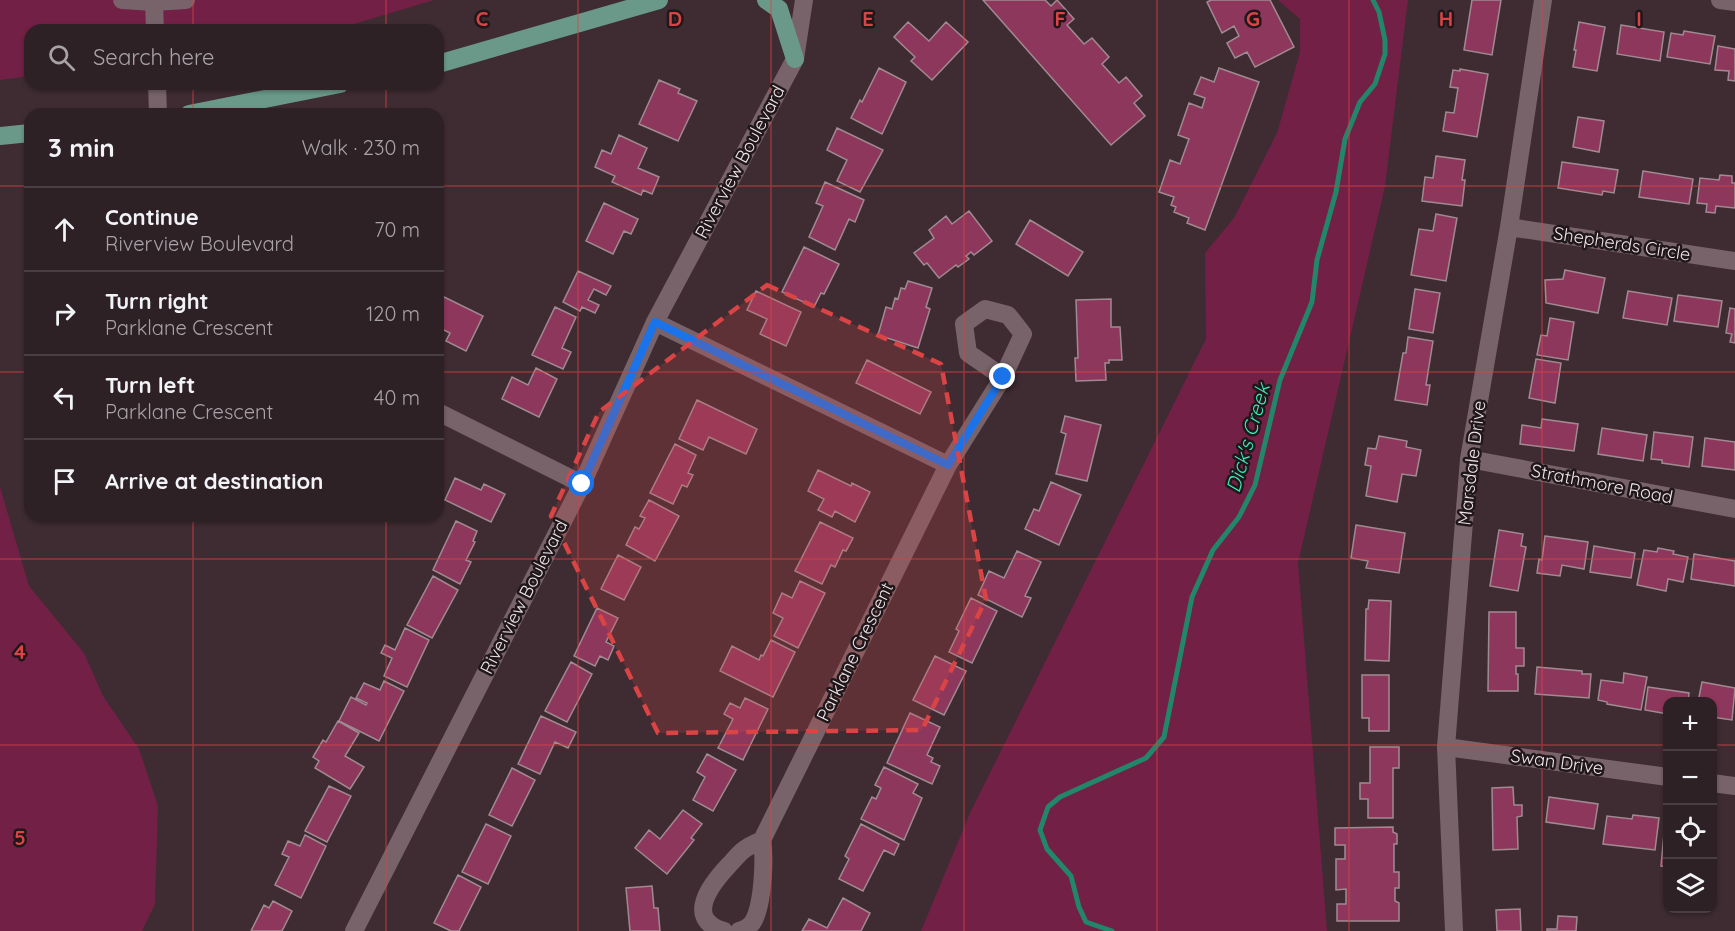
<!DOCTYPE html>
<html lang="en">
<head>
<meta charset="utf-8">
<style>
  :root { --surface:#2e2126; --page:#3a2e32; --text:#f1f3f6; --muted:#a7a3a7; --line:#493e43 }
  body { margin:0; font-family:Quicksand,sans-serif; background:var(--page); color:var(--text) }
  .controls { position:absolute; right:18px; bottom:18px; display:grid; overflow:hidden; border-radius:12px; box-shadow:0 2px 4px #0004 }
  .controls button { width:54px; height:54px; display:grid; place-items:center; padding:0; border:0; border-bottom:2px solid var(--line); background:var(--surface); color:var(--text); font:30px sans-serif }
  .stop { position:absolute; width:18px; height:18px; margin:-14px; border:4px solid #1a73e8; border-radius:50%; background:#fff }
  .stop.end { background:#1a73e8; border-color:#fff; box-shadow:0 2px 6px #0008 }
  .list { margin:0; padding:0; list-style:none }
  h2 { display:flex; justify-content:space-between; align-items:center; height:78px; margin:0; padding:0 24px; font-size:26px }
  h2 small { font-size:20px; font-weight:400; color:var(--muted) }
  .list li { display:grid; grid-template-columns:39px 1fr auto; gap:18px; align-items:center; box-sizing:border-box; height:84px; padding:0 24px; border-top:2px solid var(--line) }
  .list b { display:block; font-size:22px; white-space:nowrap }
  .list p { margin:0; font-size:20px; white-space:nowrap; color:var(--muted) }
  .list em { font-size:20px; font-style:normal; color:var(--muted) }
  .icon { flex:none; width:33px; height:33px; fill:none; stroke:currentColor; stroke-width:2; stroke-linecap:round; stroke-linejoin:round }
  .map { position:relative; flex:none; width:1735px; height:931px; overflow:hidden }
  .search { position:absolute; background:var(--surface); box-shadow:0 2px 4px #0004; left:24px; top:24px; width:420px; height:66px; display:flex; align-items:center; gap:15px; box-sizing:border-box; padding:0 21px; border-radius:18px; color:var(--muted); font-size:22px }
  .panel { position:absolute; background:var(--surface); box-shadow:0 2px 4px #0004; left:24px; top:108px; width:420px; height:414px; border-radius:18px }
  .map>svg:first-child { display:block }
  .green { fill:#722045 }
  .lines { fill:none; stroke-linecap:round; stroke-linejoin:round }
  .stream { stroke:#22866a; stroke-width:5 }
  .building { fill:#8e375c; stroke:#a08a91; stroke-width:1.5 }
  .minor { stroke:#776369; stroke-width:18 }
  .major { stroke:#6a998a; stroke-width:18 }
  .route { stroke:#1a73e8; stroke-width:8 }
  .marked { fill:#da4445; fill-opacity:0.2; stroke:#da4445; stroke-width:4.5; stroke-dasharray:12 8; stroke-linejoin:round }
  .grid { fill:none; stroke:#da4445; stroke-width:1.5; stroke-opacity:0.55 }
  .labels { text-anchor:middle; stroke-width:5; stroke-linejoin:round; paint-order:stroke }
  .street-label { font-size:18px; fill:#f0e4e8; stroke:#1f171a }
  .water-label { font-size:20px; font-style:italic; fill:#3bebbc; stroke:#1f171a }
  .grid-label { font-size:20px; text-anchor:middle; font-weight:bold; fill:#da4445; stroke:#1f171a; stroke-width:5; stroke-linejoin:round; paint-order:stroke }
</style>
</head>
<body>
<div class="map">
<svg width="1735" height="931" viewBox="0 0 1735 931">
  <rect width="100%" height="100%" fill="#3e2c32"/>
  <path class="green" d="M0,0h434l-100,30h-304v46l-30,4z
    M1278,0h130l-23,186 -87,377 29,368h-406l49,-118 236,-474 -1,-86 29,-35 43,-85 23,-81v-33z
    M0,487l29,99 55,67 19,43 36,53 19,57 -3,98 -13,27h-142z"/>
  <g class="lines">
    <path class="stream" d="M1112,931l-26,-9 -7,-15 -8,-31 -24,-27 -7,-19 8,-23 12,-10 86,-39 18,-21 28,-140 21,-47 26,-33 16,-32 25,-105 32,-78 5,-42 19,-68 9,-53 15,-37 15,-18 10,-30v-14l-6,-28 -6,-12"/>
  </g>
  <path class="building" d="M983,0h62l6,6 6,-6 17,19 -7,6 17,19 8,-6 17,19 -7,7 17,19 7,-6 16,19 -8,7 11,13 -34,29z
    M1211,0h59l24,47 -39,20 -8,-15 -12,6 -8,-15 12,-7 -5,-10 -12,7 -15,-31z
    M1472,0h29l-9,55 -28,-5z
    M908,22l21,19 17,-19 22,20 -36,38 -21,-19 4,-4 -21,-20z
    M1579,22l26,5 -8,44 -24,-4 3,-17h-2z
    M1621,25l43,7 -4,29 -43,-7z
    M1684,31l31,5 -5,28 -43,-7 4,-24 12,2z
    M1718,46l17,3v32l-7,-1 1,-9 -14,-1z
    M879,68l27,14 -24,52 -31,-16 9,-18 2,2z
    M1219,68l40,14 -54,148 -18,-7 2,-5 -15,-6 2,-5 -5,-2 3,-8 -15,-5 11,-32 10,4 9,-25 -11,-4 11,-32 13,5 3,-10 -11,-4 7,-17 13,5z
    M1460,69l28,5 -11,63 -34,-6 3,-19 8,1 4,-25 -8,-1 3,-17 7,1z
    M659,80l21,9 -2,4 19,8 -19,40 -39,-17z
    M1578,117l26,4 -5,31 -26,-5z
    M837,128l46,22 -23,42 -23,-11 10,-21 -20,-10z
    M619,135l28,13 -9,20 21,9 -7,17 -9,-4 -2,5 -29,-13 3,-6 -20,-9 7,-17 9,4z
    M1436,156l29,4 -3,20h3l-3,26 -40,-5 3,-24 8,1z
    M1562,162l56,8 -4,23 -11,-2 -1,4 -44,-7z
    M1643,171l50,8 -4,25 -50,-7z
    M1720,175l12,1v7h3v25l-19,-2 -1,7 -9,-1 1,-8 -10,-1 3,-25 19,2z
    M825,182l39,18 -9,22 -6,-3 -14,31 -26,-13 14,-31 -7,-3z
    M604,203l34,16 -7,15 -7,-3 -11,23 -27,-13z
    M969,211l23,30 -18,14 -3,-3 -5,4 3,3 -11,8 -2,-2 -17,13 -12,-15 -3,2 -10,-12 20,-15 -5,-8 17,-14 6,8z
    M1436,214l21,4 -11,63 -35,-6 8,-46 14,2z
    M1030,220l53,32 -15,24 -52,-32z
    M804,247l35,17 -15,30 -3,-1 -7,14 -32,-15z
    M1565,270l40,8 -7,35 -52,-10 -1,-23 18,-1z
    M578,271l33,15 -5,9 -12,-6 -6,11 11,5 -4,8 -13,-6 -2,4 -17,-9z
    M908,281l24,7 -6,19 4,2 -12,39 -40,-13 8,-28 6,2 3,-11 3,1 3,-11 4,1z
    M1415,289l25,4 -7,40 -24,-4z
    M756,291l45,21 -15,34 -26,-12 7,-15 -20,-9z
    M1628,291l44,7 -5,27 -44,-7z
    M438,294l45,22 -17,35 -20,-10 4,-8 -12,-6z
    M1678,295l44,6 -4,26 -44,-6z
    M1111,299v28h9l2,33h-13v3h-4l1,17 -30,1 -1,-23h3l-2,-58z
    M555,307l21,10 -14,31 9,4 -8,17 -31,-14z
    M1730,308l5,1v34l-5,-1 2,-8 -6,-1z
    M1550,318l24,4 -6,38 -31,-5 4,-20 6,1z
    M1408,337l25,4 -7,44h4l-3,20 -32,-5 8,-47h3z
    M1536,359l25,4 -6,40 -26,-5z
    M867,360l64,32 -11,22 -64,-31z
    M536,368l21,11 -18,38 -37,-18 10,-22 16,8z
    M697,400l60,29 -11,25 -37,-17 -6,13 -24,-11z
    M1065,416l36,9 -14,56 -31,-7 10,-40 -5,-2z
    M1542,419l36,5 -4,27 -54,-7 2,-19 19,3z
    M1602,428l45,7 -4,26 -45,-7z
    M1654,432l39,5 -4,30 -27,-4v-3l-11,-1z
    M1379,436l28,5 -1,6 15,3 -5,26 -14,-2 -5,28 -31,-6 5,-30 -6,-1 3,-17 8,1z
    M1705,438l30,4v28l-33,-4z
    M675,444l21,11 -8,18 5,2 -6,12 -5,-2 -9,19 -23,-11z
    M818,470l33,16 1,-3 18,9 -15,30 -20,-11 -3,6 -14,-7 6,-11 -16,-8z
    M455,478l26,12 3,-6 21,10 -14,28 -46,-22z
    M1051,482l30,13 -22,50 -34,-16 9,-20 5,2z
    M649,500l30,16 -24,45 -29,-16 9,-18 4,2 6,-11 -5,-2z
    M456,521l21,10 -4,10 2,1 -9,18 5,2 -11,22 -27,-14z
    M820,522l33,16 -7,13 -3,-1 -8,17 -4,-2 -9,19 -27,-13z
    M1356,525l49,8 -6,40 -33,-5 2,-7 -17,-3z
    M1499,530l24,4 -2,12 5,1 -8,44 -28,-5z
    M1545,536l43,6 -4,27 -22,-4 -2,11 -23,-3 2,-14 3,1z
    M1594,546l41,7 -4,25 -41,-6z
    M1658,548l16,3 -1,3 15,3 -5,25 -15,-3 -2,12 -29,-6 7,-35 13,2z
    M1017,551l24,11 -16,34 6,2 -9,19 -44,-22 11,-24 15,7z
    M1694,554l41,7v25l-44,-7z
    M618,555l23,12 -17,33 -23,-11z
    M433,576l25,14 -26,48 -25,-13z
    M800,581l25,12 -27,55 -24,-12 9,-18 -10,-5 9,-20 10,5z
    M971,598l26,13 -25,52 -23,-11 10,-21 -3,-2z
    M1369,600l22,1 -2,60 -24,-1 1,-51h2z
    M597,608l21,10 -12,24 8,4 -6,14 -8,-4 -5,10 -21,-10z
    M1489,612h27v36h8v18h-8v8h2v17h-30z
    M405,628l24,12 -22,47 -23,-11 8,-18 -11,-5 4,-8 10,5z
    M771,640l24,12 -22,45 -53,-26 12,-25 27,14 2,-5 2,1z
    M935,656l31,15 -22,44 -31,-15z
    M571,662l21,12 -25,48 -22,-11z
    M1537,667l45,4v3h9l-2,24 -54,-4z
    M1624,673l23,4 -6,33 -34,-6v-2l-9,-2 3,-20 22,3z
    M1362,675h27v56h-20v-13h-7z
    M384,681l20,10 -25,50 -40,-20 12,-24 15,8 1,-2 -11,-5 8,-15 16,7z
    M1702,682l33,6 -3,32 -20,-3v-15h-14z
    M1648,687l41,6 -1,9h-20v12l-23,-4z
    M745,698l23,11 -25,51 -25,-12 15,-29 -9,-5 6,-11 10,5z
    M910,713l30,14 -13,28 6,3 -2,4 9,4 -8,18 -45,-21z
    M541,716l35,16 -8,16 -13,-6 -15,32 -22,-10z
    M338,721l21,12 -14,23 19,11 -14,22 -35,-21 4,-7 -6,-4 10,-17 3,2z
    M1370,747h29v21h-6v50h-25v-19h-8v-16h10z
    M707,754l29,16 -23,41 -20,-11 12,-23 -8,-5z
    M884,767l34,17 -5,9 9,5 -18,42 -43,-21 11,-22 4,2 5,-11 -6,-3z
    M512,768l23,12 -23,46 -23,-11z
    M329,786l22,10 -24,46 -22,-11z
    M1513,787l1,18h8v11l-5,1 1,32 -25,1 -1,-62z
    M1549,797l49,7 -4,25 -48,-7z
    M683,810l19,14 -11,14 3,2 -27,34 -32,-26 14,-18 11,9z
    M1633,815l26,3 -4,32 -52,-6 4,-28 25,3z
    M486,824l25,12 -23,48 -26,-12z
    M861,824l38,20 -5,11 -10,-5 -21,41 -24,-12 10,-20 -4,-3z
    M1393,827v5l4,2v10h-3v28h5v16h-4v13l4,2v18h-62v-17h9v-15l-10,1v-31h9v-14h-10v-17z
    M1664,833l4,1v33l-7,-1z
    M305,835l21,11 -25,52 -26,-13 14,-28 -7,-3 6,-13 12,5z
    M458,875l23,12 -22,44h-8l-17,-8z
    M652,886l2,22h4l2,23h-30l-4,-43z
    M843,898l27,15 -9,18h-59l7,-12 18,9z
    M273,901l19,10 -10,20h-31l13,-26 5,3z
    M1520,909l1,22h-24l-1,-21z
    M1558,916l19,1 -1,14h-29v-2h10z"/>
  <g class="lines">
    <path class="minor" d="M122,0l32,2 32,-2
      M1720,0l15,2
      M154,2l1,28
      M157,84l1,30
      M1509,227l226,34
      M655,322l293,143
      M438,412l144,72
      M1469,459l266,50
      M1446,747l222,30
      M1712,783l23,3
      M354,931l228,-447 73,-162 140,-263 9,-59
      M724,931c-41,-12 -12,-48 5,-66 5,-5 10,-12 16,-16 5,-4 11,-6 17,-9l186,-375 55,-88 20,-43 -15,-19 -23,-6 -21,15 4,29 35,24
      M739,931c7,-2 12,-5 15,-11 9,-18 11,-61 8,-80
      M1454,931l-8,-184 23,-288 40,-232 34,-227"/>
    <path class="major" d="M766,0l13,9 16,50
      M438,64l221,-64
      M189,114l151,-30
      M0,136l30,-3"/>
  </g>
  <g class="lines">
    <path class="route" d="M582,484l73,-162 293,143 55,-88"/>
  </g>
  <path class="marked" d="M767,285l174,79 45,235 -64,131 -264,3 -107,-217 48,-104z"/>
  <path class="grid" d="M193,0v30M386,0v30M578,0v931M771,0v931M964,0v931M1157,0v931M1349,0v931M1542,0v931M193,84v30M386,84v30M0,186h30M438,186h1297M0,372h30M438,372h1297M193,516v415M386,516v415M0,559h1735M0,745h1668M1712,745h23"/>
  <g class="labels">
    <g class="street-label">
      <text transform="translate(740 162) rotate(-62)" y="6">Riverview Boulevard</text>
      <text transform="translate(1622 244) rotate(9)" y="6">Shepherds Circle</text>
      <text transform="translate(1472 463) rotate(-83)" y="6">Marsdale Drive</text>
      <text transform="translate(1602 484) rotate(11)" y="6">Strathmore Road</text>
      <text transform="translate(524 597) rotate(-63)" y="6">Riverview Boulevard</text>
      <text transform="translate(855 652) rotate(-64)" y="6">Parklane Crescent</text>
      <text transform="translate(1557 762) rotate(8)" y="6">Swan Drive</text>
    </g>
    <g class="water-label">
      <text transform="translate(1248 438) rotate(-74)" y="7">Dick's Creek</text>
    </g>
  </g>
  <g class="grid-label">
    <text x="482" y="26">C</text>
    <text x="675" y="26">D</text>
    <text x="868" y="26">E</text>
    <text x="1060" y="26">F</text>
    <text x="1253" y="26">G</text>
    <text x="1446" y="26">H</text>
    <text x="1639" y="26">I</text>
    <text x="20" y="659">4</text>
    <text x="20" y="845">5</text>
  </g>
</svg>
<div class="controls">
<button>+</button>
<button>−</button>
<button><svg class="icon" aria-label="locate" viewBox="0 0 24 24"><circle cx="12" cy="12" r="6"/><path d="M12 2v4M12 18v4M2 12h4M18 12h4"/></svg></button>
<button><svg class="icon" aria-label="layers" viewBox="0 0 24 24"><path d="M12 4l9 5-9 5-9-5zM3 14l9 5 9-5"/></svg></button>
</div>
<div class="stop" style="left:582px;top:484px"></div>
<div class="stop end" style="left:1003px;top:377px"></div>
<div class="search"><svg class="icon" aria-label="search" viewBox="0 0 24 24"><circle cx="10" cy="10" r="6"/><path d="M15 15l6 6"/></svg>Search here</div>
<section class="panel">
<h2>3 min<small>Walk · 230 m</small></h2>
<ul class="list">
<li><svg class="icon" aria-label="ahead" viewBox="0 0 24 24"><path d="M12 20V5M6 11l6-6 6 6"/></svg><div><b>Continue</b><p>Riverview Boulevard</p></div><em>70 m</em></li>
<li><svg class="icon" aria-label="right" viewBox="0 0 24 24"><path d="M7 20v-9h11M14 6l5 5-5 5"/></svg><div><b>Turn right</b><p>Parklane Crescent</p></div><em>120 m</em></li>
<li><svg class="icon" aria-label="left" viewBox="0 0 24 24"><path d="M17 20v-9H6M10 6l-5 5 5 5"/></svg><div><b>Turn left</b><p>Parklane Crescent</p></div><em>40 m</em></li>
<li><svg class="icon" aria-label="arrive" viewBox="0 0 24 24"><path d="M6 21V4h12l-3 4 3 4H6"/></svg><div><b>Arrive at destination</b></div></li>
</ul>
</section>
</div>
</body>
</html>
